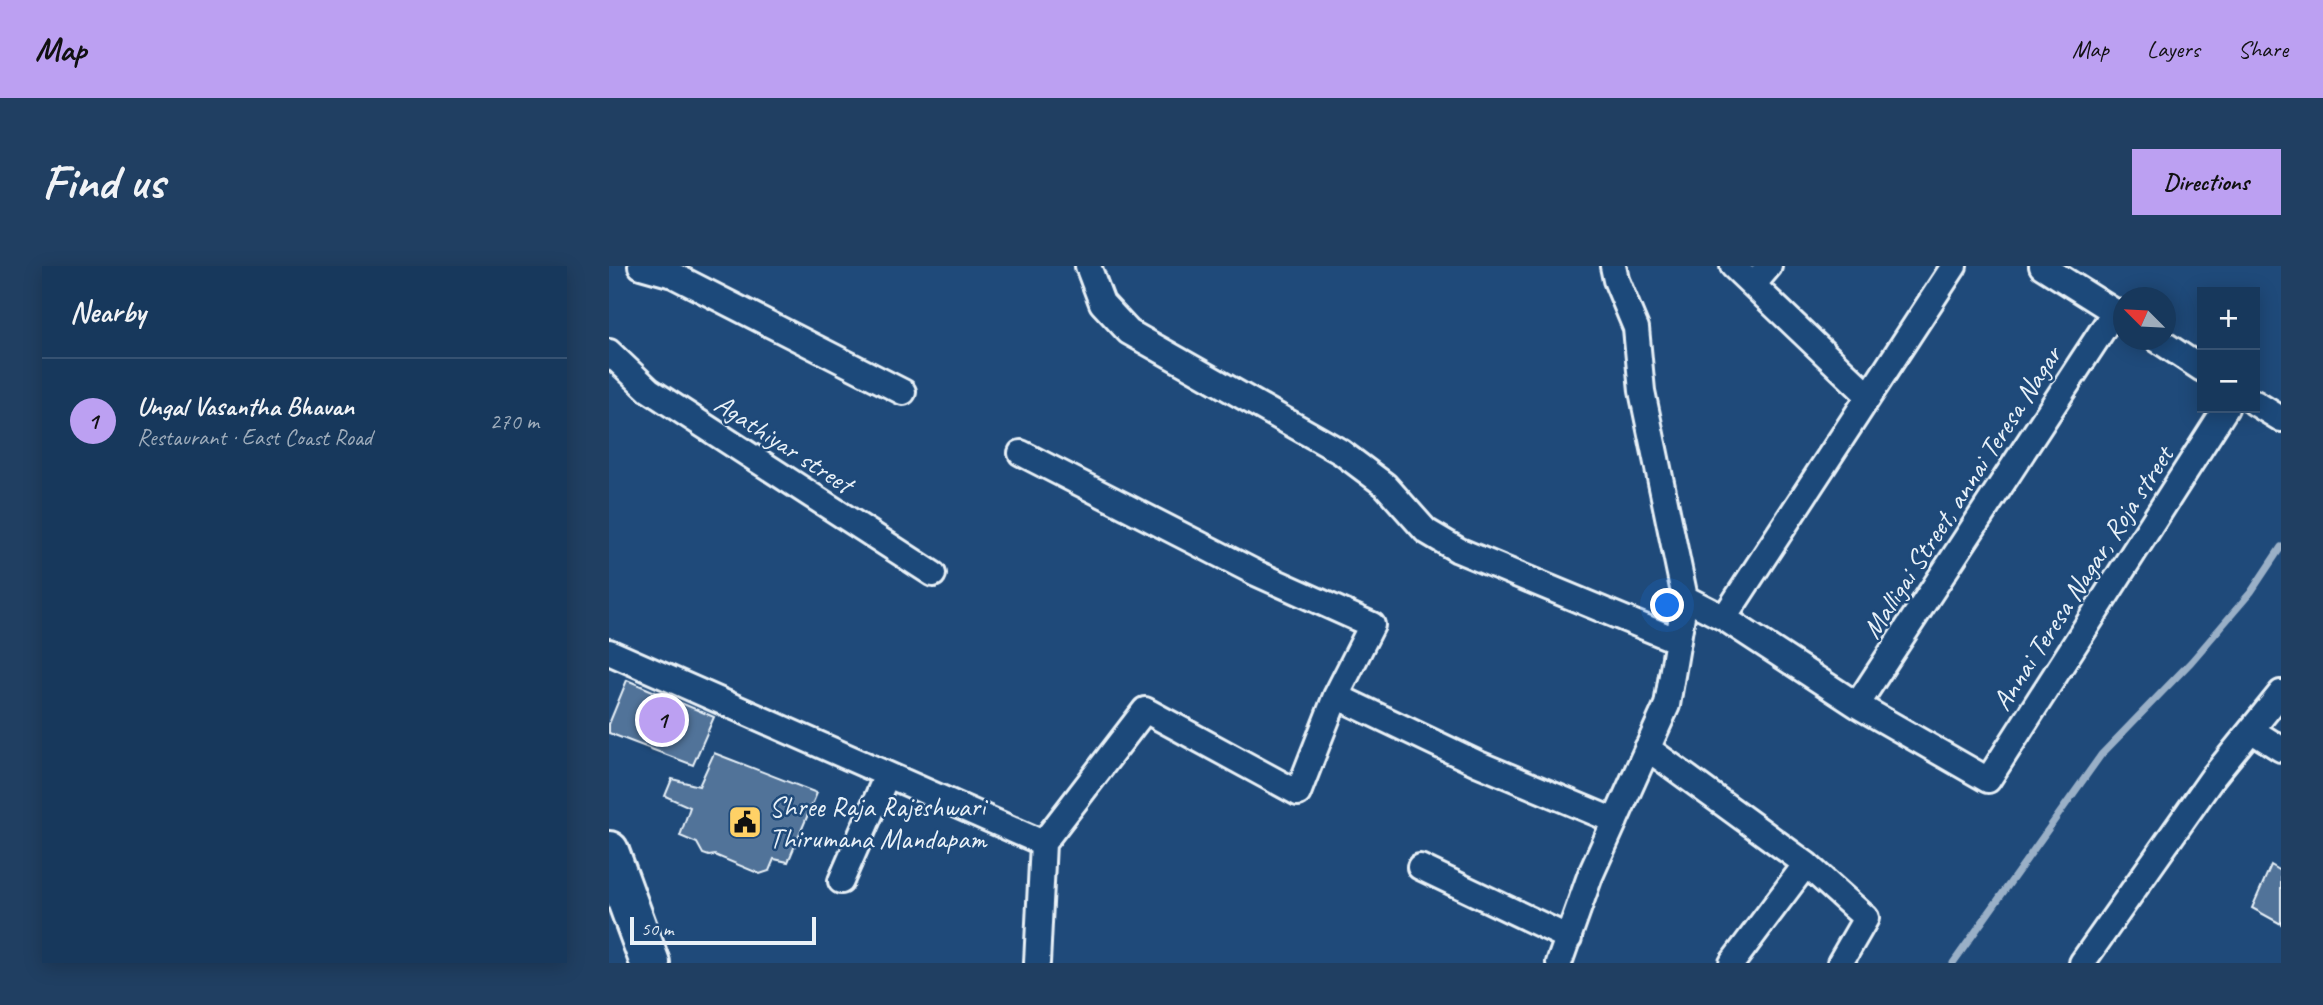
<!DOCTYPE html>
<html lang="en">
<head>
<meta charset="utf-8">
<style>
  :root { --surface:#17385c; --page:#203f62; --text:#f1f3f6; --muted:#9eacbb; --line:#365272; --accent:#bca0f2 }
  body { margin:0; font-family:Caveat,sans-serif; background:var(--page); color:var(--text) }
  .controls { position:absolute; right:21px; top:21px; display:grid; overflow:hidden; border-radius:0px; box-shadow:0 4px 18px #0003 }
  .controls button { width:63px; height:63px; display:grid; place-items:center; padding:0; border:0; border-bottom:2px solid var(--line); background:var(--surface); color:var(--text); font:35px sans-serif }
  .compass { position:absolute; left:1504px; top:21px; width:63px; height:63px; border-radius:50%; background:var(--surface); box-shadow:0 4px 18px #0003; rotate:294deg }
  .scale { position:absolute; left:21px; bottom:18px; width:186px; box-sizing:border-box; padding-left:7px; border:4px solid #e8f1f8; border-top:0; font-size:19px; line-height:24px; white-space:nowrap; color:#e8f1f8; -webkit-text-stroke:5px #1f4a7a; paint-order:stroke }
  .you { position:absolute; left:1059px; top:340px; width:24px; height:24px; margin:-18px; border:5px solid #fff; border-radius:50%; background:#1a73e8; box-shadow:0 0 0 10px #1a73e833 }
  .badge { display:grid; place-items:center; width:46px; height:46px; border-radius:50%; background:var(--accent); color:#111; font-size:23px; font-weight:700 }
  .pin { position:absolute; translate:-50% -50%; border:4px solid #fff; box-shadow:0 2px 7px #0006 }
  .list { margin:0; padding:0; list-style:none }
  h2 { display:flex; justify-content:space-between; align-items:center; height:91px; margin:0; padding:0 28px; font-size:30px }
  h2 small { font-size:23px; font-weight:400; color:var(--muted) }
  .list li { display:grid; grid-template-columns:46px 1fr auto; gap:21px; align-items:center; box-sizing:border-box; height:126px; padding:0 28px; border-top:2px solid var(--line) }
  .list b { display:block; font-size:26px; white-space:nowrap }
  .list p { margin:0; font-size:23px; white-space:nowrap; color:var(--muted) }
  .list em { font-size:23px; font-style:normal; color:var(--muted) }
  .map { position:relative; flex:none; width:1672px; height:697px; overflow:hidden; border-radius:0px }
  header { display:flex; align-items:center; gap:42px; box-sizing:border-box; height:98px; padding:0 35px; background:var(--accent); color:#111 }
  header strong { font-size:33px }
  nav { display:flex; gap:38px; margin-inline-start:auto; font-size:24px }
  .intro { display:flex; align-items:center; justify-content:space-between; box-sizing:border-box; height:168px; padding:0 42px }
  h1 { margin:0; font-size:49px }
  .button { padding:18px 32px; border-radius:0px; background:var(--accent); color:#111; font-size:24px; font-weight:700 }
  main { display:flex; gap:42px; padding:0 42px }
  aside { flex:1; background:var(--surface); border-radius:0px; box-shadow:0 4px 18px #0003 }
  .map>svg:first-child { display:block }
  .lines { fill:none; stroke-linecap:round; stroke-linejoin:round }
  .stream { stroke:#9ab0c7; stroke-width:7 }
  .building { fill:#517399; stroke:#e8f1f8; stroke-width:2 }
  .street-casing { stroke:#e8f1f8; stroke-width:30 }
  .highway-casing { stroke:#e8f1f8; stroke-width:44 }
  .street { stroke:#1f4a7a; stroke-width:24 }
  .highway { stroke:#1f4a7a; stroke-width:38 }
  .labels { text-anchor:middle; stroke-width:5; stroke-linejoin:round; paint-order:stroke }
  .street-label { font-size:28px; fill:#e8f1f8; stroke:#1f4a7a }
  .poi-label { font-size:28px; fill:#e8f1f8; stroke:#1f4a7a; text-anchor:start }
</style>
</head>
<body>
<header>
<strong>Map</strong>
<nav><a>Map</a><a>Layers</a><a>Share</a></nav>
</header>
<div class="intro"><h1>Find us</h1><a class="button">Directions</a></div>
<main>
<aside>
<h2>Nearby<small></small></h2>
<ul class="list">
<li><span class="badge">1</span><div><b>Ungal Vasantha Bhavan</b><p>Restaurant · East Coast Road</p></div><em>270 m</em></li>
</ul>
</aside>
<div class="map">
<svg width="1672" height="697" viewBox="0 0 1672 697">
  <rect width="100%" height="100%" fill="#1f4a7a"/>
  <filter id="ink" filterUnits="userSpaceOnUse"><feTurbulence type="fractalNoise" baseFrequency=".0143" numOctaves="2"/><feDisplacementMap in="SourceGraphic" scale="14" xChannelSelector="R" yChannelSelector="G"/><feConvolveMatrix kernelMatrix="1 2 1 2 8 2 1 2 1" color-interpolation-filters="sRGB"/></filter>
  <g filter="url(#ink)">
    <g class="lines">
      <path class="stream" d="M1344,697l148,-208 90,-93 60,-70 30,-45"/>
    </g>
    <path class="building" d="M18,414l87,37 -21,48 -84,-32v-9z
      M105,487l103,40 -29,69 -14,-3 -5,12 -9,3 -45,-19 -6,1 -6,-2 -6,-11 -17,-7 10,-29 -25,-11 7,-17 27,7z
      M1662,599l10,6v53l-29,-16z"/>
    <g class="lines">
      <g class="street-casing">
        <path id="street" d="M32,0l32,9 230,117
          M479,0l14,37 27,29 212,120 44,33 41,46 32,19 220,91
          M1124,0l136,130
          M1433,0l81,51
          M1144,19l16,-19
          M1549,74l44,29
          M0,86l40,38 284,184
          M1646,137l26,16
          M412,187l235,120 116,52 -36,71 -38,97 -153,-83 -102,133 -6,120
          M1076,332l39,20 133,87 131,75 238,-372
          M1115,352l230,-352
          M0,386l434,191
          M727,430l143,68 136,57
          M1248,439l258,-394
          M1642,464l30,19
          M1038,482l159,116 60,54 -26,45
          M811,601l149,71
          M232,615l46,-106
          M950,697l31,-87 77,-171 18,-107 -43,-207 -6,-63 -20,-48 -3,-14
          M1123,697l74,-99
          M1473,697l131,-186 68,-84"/>
      </g>
      <g class="highway-casing">
        <path id="highway" d="M0,585l41,112"/>
      </g>
      <use href="#street" class="street"/>
      <use href="#highway" class="highway"/>
    </g>
  </g>
  <defs>
    <g id="civic-square" transform="scale(1.75)"><rect x="-9" y="-9" width="18" height="18" rx="4" fill="#ffd166" stroke="#1f4a7a"/><path d="M-.6-6.5H3V-4.5H.6V-3L4-1V1h2V6H-6V1h2V-1L-.6-3ZM-1.2 2.5V6h2.4V2.5Z" fill="#111"/></g>
  </defs>
  <g fill-rule="evenodd">
    <use href="#civic-square" x="136" y="556"/>
  </g>
  <g class="labels">
    <g class="street-label">
      <text transform="translate(175 177) rotate(33)" y="10">Agathiyar street</text>
      <text transform="translate(1352 226) rotate(-57)" y="10">Malligai Street, annai Teresa Nagar</text>
      <text transform="translate(1473 312) rotate(-57)" y="10">Annai Teresa Nagar, Roja street</text>
    </g>
    <g class="poi-label">
      <text x="160" y="550">Shree Raja Rajeshwari<tspan x="160" dy="32">Thirumana Mandapam</tspan></text>
    </g>
  </g>
</svg>
<div class="controls">
<button>+</button>
<button>−</button>
</div>
<svg class="compass" viewBox="-18 -18 36 36"><path d="M0-13l5 13h-10z" fill="#e53935"/><path d="M0 13l5-13h-10z" fill="#9eacbb"/></svg>
<div class="scale">50 m</div>
<div class="you"></div>
<div class="pin badge" style="left:53px;top:454px">1</div>
</div>
</main>
</body>
</html>
